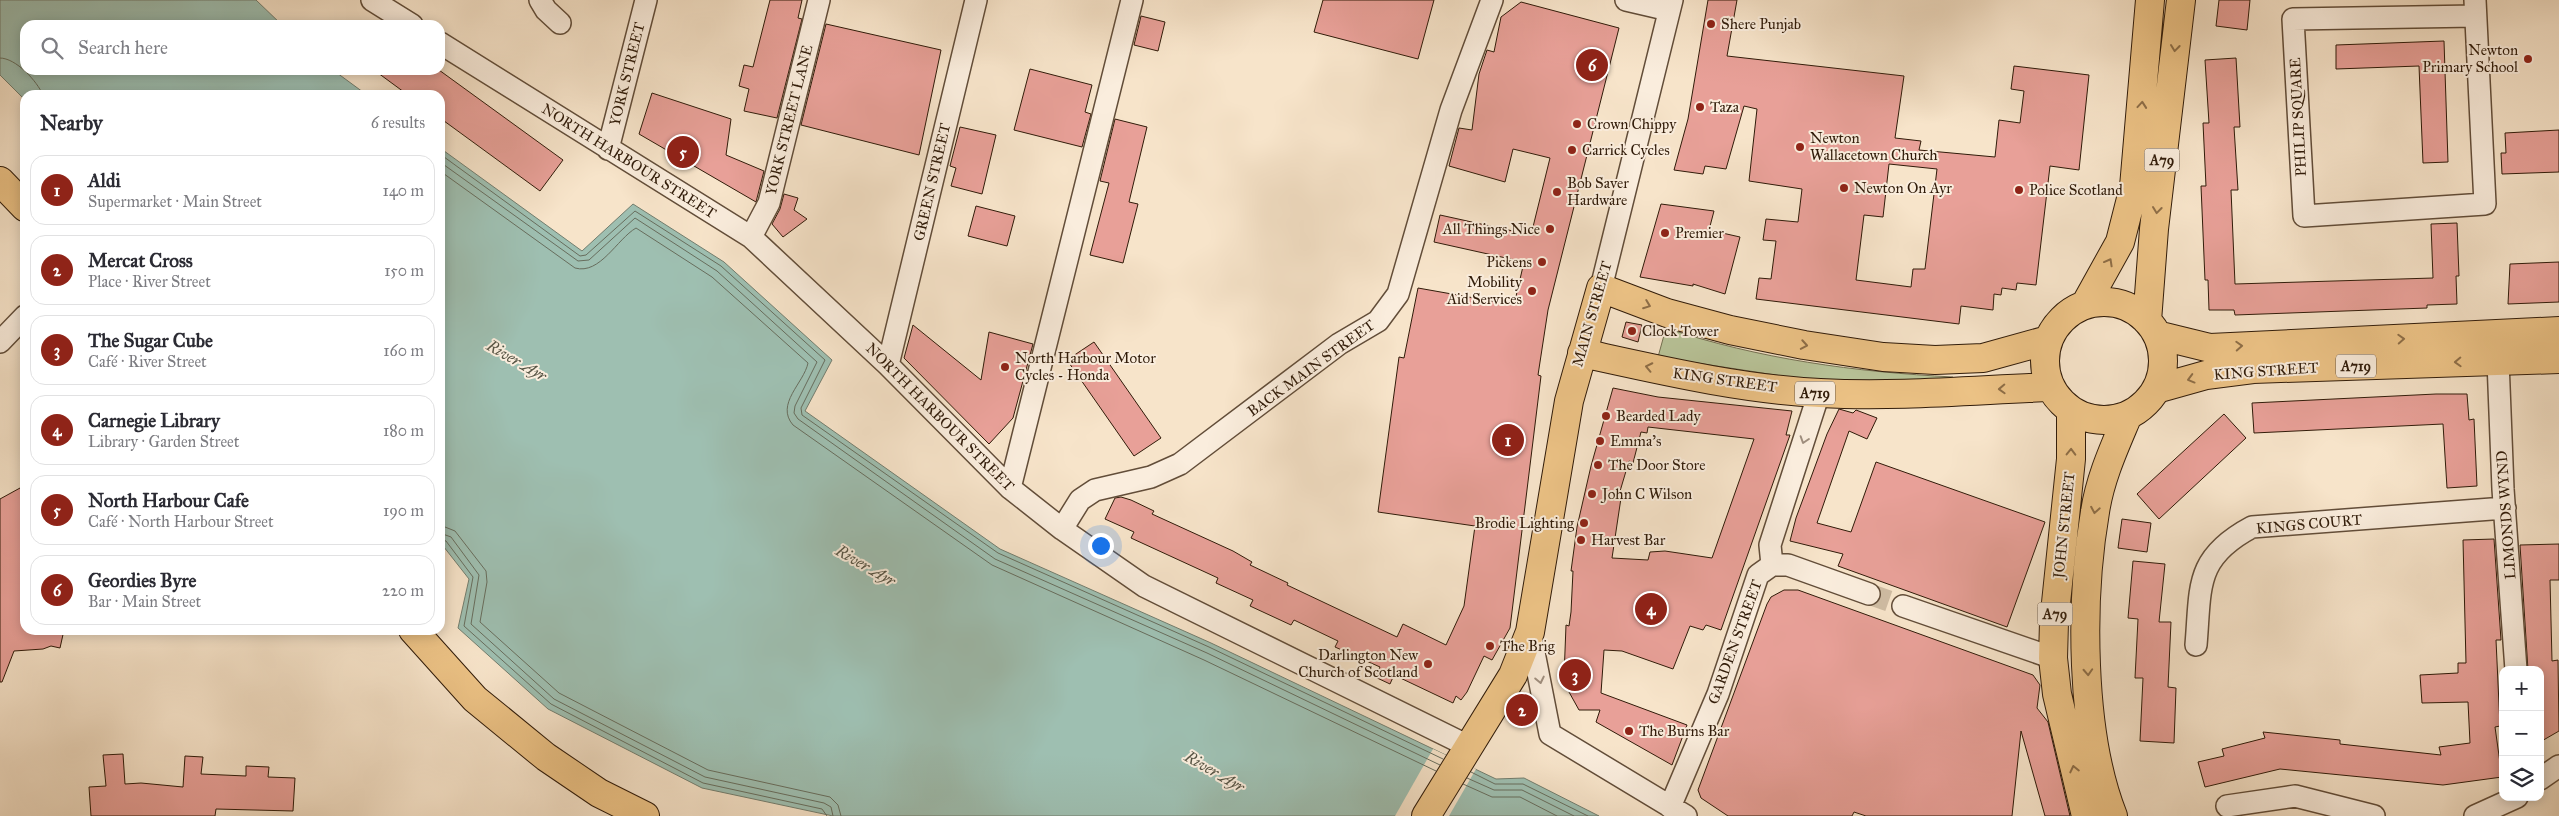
<!DOCTYPE html>
<html lang="en">
<head>
<meta charset="utf-8">
<style>
  :root { --surface:#fff; --page:#f7f7f7; --text:#2b2b33; --muted:#7c7c81; --line:#e1e1e2; --accent:#8f2418 }
  body { margin:0; font-family:"IM FELL Great Primer",serif; background:var(--page); color:var(--text) }
  .controls { position:absolute; right:15px; bottom:15px; display:grid; overflow:hidden; border-radius:10px; box-shadow:0 2px 12px #0003 }
  .controls button { width:45px; height:45px; display:grid; place-items:center; padding:0; border:0; border-bottom:1px solid var(--line); background:var(--surface); color:var(--text); font:25px sans-serif }
  .you { position:absolute; left:1100px; top:545px; width:18px; height:18px; margin:-12px; border:4px solid #fff; border-radius:50%; background:#1a73e8; box-shadow:0 0 0 8px #1a73e833 }
  .badge { display:grid; place-items:center; width:32px; height:32px; border-radius:50%; background:var(--accent); color:#fff; font-size:16px; font-weight:700 }
  .pin { position:absolute; translate:-50% -50%; border:2px solid #fff; box-shadow:0 1px 5px #0006 }
  .list { margin:0; padding:0; list-style:none }
  h2 { display:flex; justify-content:space-between; align-items:center; height:65px; margin:0; padding:0 20px; font-size:21px }
  h2 small { font-size:16px; font-weight:400; color:var(--muted) }
  .list li { display:grid; grid-template-columns:32px 1fr auto; gap:15px; align-items:center; box-sizing:border-box; height:70px; margin:0 10px 10px; padding:0 10px; border:1px solid var(--line); border-radius:15px }
  .list b { display:block; font-size:19px; white-space:nowrap }
  .list p { margin:0; font-size:16px; white-space:nowrap; color:var(--muted) }
  .list em { font-size:16px; font-style:normal; color:var(--muted) }
  .icon { flex:none; width:28px; height:28px; fill:none; stroke:currentColor; stroke-width:2; stroke-linecap:round; stroke-linejoin:round }
  .map { position:relative; flex:none; width:2559px; height:816px; overflow:hidden }
  .search { position:absolute; background:var(--surface); box-shadow:0 2px 12px #0003; left:20px; top:20px; width:425px; height:55px; display:flex; align-items:center; gap:12px; box-sizing:border-box; padding:0 18px; border-radius:15px; color:var(--muted); font-size:19px }
  .panel { position:absolute; background:var(--surface); box-shadow:0 2px 12px #0003; left:20px; top:90px; width:425px; height:545px; border-radius:15px }
  .map>svg:first-child { display:block }
  .green { fill:#b9c59a; stroke:#747052 }
  .water { fill:#9ebfb1; stroke:#727d6e }
  .pier { fill:#f7e4ca }
  .lines { fill:none; stroke-linecap:round; stroke-linejoin:round }
  .shore { stroke:#676d5d; stroke-width:1 }
  .building { fill:#e8a098; stroke:#301b09; fill-rule:evenodd }
  .minor-tunnel { stroke:#cfbca3; stroke-width:21; stroke-dasharray:21 11; stroke-linecap:butt }
  .minor-casing { stroke:#624d39; stroke-width:24 }
  .major-casing { stroke:#301b09; stroke-width:30 }
  .minor { stroke:#faeddd; stroke-width:21 }
  .major { stroke:#ecc285; stroke-width:28 }
  .oneway { stroke:#8e6e47 }
  .oneway2 { stroke:#9f8e7e }
  .poi-dot { fill:#8f2418; stroke:#faeddd; stroke-width:2 }
  .labels { text-anchor:middle; stroke-width:4; stroke-linejoin:round; paint-order:stroke }
  .shield { fill:#faeddd; stroke:#6d5a49; stroke-width:1 }
  .shield-label { font-size:14px; font-weight:bold; fill:#301b09 }
  .poi-label { font-size:15px; fill:#301b09; stroke:#faeddd; text-anchor:start }
  .street-label { font-size:15px; fill:#301b09; stroke:#faeddd }
  .water-label { font-size:16px; font-style:italic; fill:#565444; stroke:#faeddd }
</style>
</head>
<body>
<div class="map">
<svg width="2559" height="816" viewBox="0 0 2559 816">
  <rect width="100%" height="100%" fill="#f7e4ca"/>
  <filter id="stains"><feTurbulence type="fractalNoise" baseFrequency=".004" numOctaves="4"/><feColorMatrix values="0 0 0 0 .2 0 0 0 0 .09 0 0 0 0 .02 0 0 0 .5 -.17"/></filter>
  <radialGradient id="worn" r=".72"><stop offset=".6" stop-color="#630" stop-opacity="0"/><stop offset="1" stop-color="#630" stop-opacity=".3"/></radialGradient>
  <path class="green" d="M1666,328c93,31 189,44 287,49v4l-145,-1 -150,-23z"/>
  <path class="water" d="M0,0h256l26,25h-257v45h308l34,25h-342v5l-25,-25z
    M440,148l142,103 51,-47 91,58 108,98 -27,51 195,138 211,94 285,136 28,-1 75,38h-766l-131,-28 -154,-79 -90,-81 11,-49 -29,-37z"/>
  <path class="pier" d="M1433,749l43,20 -27,47h-54z"/>
  <g class="lines">
    <path class="shore" d="M0,58c16,0 37,23 43,37
      M440,154l140,102 6,-1 49,-44 86,55 104,94 -24,48 1,7 196,138 211,94 234,112
      M440,162l138,99 11,-1 46,-42 82,53 100,91 -22,44 -1,7 4,6 197,140 212,94 233,112
      M440,171l135,97c25,7 42,-29 61,-40l76,49 96,86c-4,20 -33,41 -15,62l199,140 212,95 232,111
      M440,525l15,6 31,40 1,11 -7,40 79,71 149,77 122,27 8,8 3,11
      M440,533l11,4 28,38 -8,49 83,75 151,78 119,26 7,4 2,9
      M440,539l6,2 27,36 -9,49 87,78 152,79 119,26 5,7
      M1471,772l24,12h28l65,32
      M1467,778l27,12h28l52,26
      M1463,784l29,13h28l37,19"/>
  </g>
  <path class="building" d="M770,0h32l-4,18 4,1 -25,99 -33,-7 5,-22 -10,-3 5,-21 9,2z
    M1323,0h111l-16,59 -104,-27z
    M1708,0h29l-10,56 177,20 -9,62 26,3 -2,9 76,7 4,-37 21,3 4,-32 -13,-2 3,-23 75,9 -10,95 -29,-4 -14,119 -19,-2 -1,7 -14,-2 -1,7 -7,-1 -1,16 -32,-4 -2,18 -203,-25 3,-21 12,1 5,-38 -13,-1 3,-21 32,3 4,-33 -53,-8 8,-72 -13,-3 -18,63 -21,-3 -2,8 -29,-4 14,-51zM1889,164l48,5 -12,100h-12l-2,18 -55,-7 8,-65 19,2z
    M2219,0h31l-3,30 -31,-4z
    M1521,2l98,26 -71,282 -10,65 3,1 -31,252 -18,32 -8,-4 -17,36 -6,8 -5,-4 -3,7 -59,-28 -4,9 -15,-7 5,-10 -45,-20 3,-6 -44,-21 -3,5 -41,-19 3,-6 -37,-17 2,-5 -87,-40 3,-6 -29,-13 10,-21 6,-1 10,3 23,11 -2,3 81,37 19,11 -2,3 38,18 -1,2 110,52 6,-13 43,21 18,-39 11,-80 -97,-14 21,-155 5,1 14,-70 96,17 10,-43 -90,-20 6,-27 91,20 19,-77 -37,-9 -8,33 -56,-16 10,-38 13,2 7,-56 8,-24 7,2 7,-35z
    M1141,16l24,6 -7,29 -24,-6z
    M826,24l115,26 -22,105 -118,-30z
    M2444,41l4,121 -25,1 -4,-97 -83,3v-24z
    M2236,58l4,69h-6l4,63h-7l4,94 198,-6 -2,-54 26,-1 2,53h-3l1,28 -30,1v3l-192,7 -1,-5h-25l-1,-30h-3l-4,-94h5l-3,-63h6l-4,-63z
    M1030,69l62,16 -7,27 6,2 -9,33 -68,-17z
    M374,70h65l124,90 -23,31 -100,-73v-23h-32z
    M652,93l79,26 -5,36 38,16 -8,31 -117,-68z
    M1115,119l32,8 -18,75 9,2 -15,59 -33,-8 19,-72 -9,-2z
    M960,127l36,8 -14,59 -31,-8 5,-18 -6,-2z
    M2559,130v42l-57,2 -1,-21h5l-1,-20z
    M784,194l14,4 -4,12 13,9 -24,18 -11,-13 8,-15z
    M1661,204l53,7 -5,19 31,7 -15,57 -32,-10v2l-53,-9z
    M976,206l39,10 -8,30 -39,-10z
    M2559,262v40l-51,2 2,-40z
    M1626,322l16,3 -4,17 -16,-5z
    M913,325l68,55 8,-48 44,12 -20,74 -24,26 -85,-86z
    M1094,342l67,96 -27,18 -67,-96z
    M1613,388l45,9 134,14 -6,24h4l-69,195 -15,-5 -3,5 -13,-4 -17,43 -51,-18 -18,-1 -3,43 86,32 -15,40 -76,-43 4,-12h-21l-10,-18 -5,-15 2,-52 3,1 2,-14 2,-41h-2l6,-44 14,-61zM1648,427l106,12 -42,119 -47,-7 -15,1 -2,8 -36,-2 9,-60h-3l11,-37 4,2 8,-31 6,1z
    M2436,394h31l2,26 5,-1 3,67 -30,2 -4,-64 -189,9 -2,-30z
    M1839,409l14,4 3,-3 21,8 -10,21 -18,-8 -32,92 34,9 25,-70 169,60 -38,105 -169,-61 5,-12 -53,-13 6,-23 31,-84z
    M2224,414l22,24 -87,81 -22,-25z
    M20,488l5,9v133h39l-4,18 -9,-2 -8,3 -29,2 -12,31h-2v-183z
    M2122,519l29,4 -4,29 -29,-4z
    M2494,539l7,101h-5l4,86 -5,1 7,50 -59,8 -163,-16 -75,18 -7,-25 26,-6 -2,-7 43,-11 -2,-6 77,8v4l101,11 -2,-8 31,-4 -2,-41 -46,1 -2,-28 38,-2v-10h8l-3,-123z
    M2559,544v36h-9l2,81 6,-1 1,71 -19,11v-72h-12l-8,-125z
    M2133,561l32,3 -6,58h12l-3,65 8,1 -2,55 -34,-2 3,-63h-8l3,-59 -10,-1z
    M1784,590h14l235,85 7,10 -3,23 11,14 22,94h-25l-24,-85 -9,85h-146l-12,-4 -2,4h-124l-27,-18 -3,-8 69,-186 4,-7z
    M123,754l2,30 16,-1 42,4 2,-31 18,1 -2,17 45,2v-10l23,1 -1,10 27,1 -2,33 -77,-2 -1,7h-124l-2,-29 17,-1 -3,-31z"/>
  <g class="lines">
    <path class="minor-tunnel" d="M1869,594l34,12"/>
    <g class="minor-casing">
      <path id="minor" d="M372,0l40,25
        M540,0l6,10 14,13
        M1626,0l43,10
        M2475,0l10,204 -181,12 -11,-197 182,-3
        M440,43l311,194 137,128 122,123 52,41 82,57 324,160
        M608,149l38,-149
        M751,237l18,-34 50,-203
        M1601,288l71,-288
        M0,342l25,-26
        M2498,361l5,128 13,181
        M888,365l88,-365
        M1010,488l122,-488
        M1062,529l18,-29 15,-10 56,-13 29,-13 159,-120 39,-23 20,-27 53,-184 41,-110
        M1772,565l-2,-20 49,-152
        M1772,565h16l81,29
        M1903,606l150,52
        M1530,632l20,102 136,82
        M2196,645c5,-58 -2,-87 56,-118l253,-19
        M2540,779l19,-13
        M2227,806l68,-10 79,20
        M1670,807l48,-113 40,-119 14,-10
        M2475,816l42,-19"/>
    </g>
    <g class="major-casing">
      <path id="major" d="M0,181l25,26
        M2045 361a59 59 0 1 1 118 0a59 59 0 1 1-118 0Z
        M2085,305l35,-63 14,-55 16,-187
        M2147,321l7,-92 27,-229
        M2157,335l53,13 349,-17
        M1582,353c78,17 158,36 238,40 77,4 154,-3 231,-6
        M2156,389l50,-14 47,-6 306,-10
        M2071,410v49l-17,163 -1,36 4,36 29,122
        M413,630l62,69 71,58 53,36 46,23
        M1426,816l87,-141 17,-43 39,-231 32,-113 66,25 63,17 74,15 79,12 52,3 48,-2 65,-18
        M2113,816c-33,-83 -33,-217 -18,-304 5,-34 20,-66 33,-97"/>
    </g>
    <use href="#minor" class="minor"/>
    <use href="#major" class="major"/>
  </g>
  <defs><path id="oneway-chevron" d="M-2-3.5L2.5 0L-2 3.5" fill="none" stroke-width="1.6" stroke-linecap="round" stroke-linejoin="round" transform="scale(1.25)"/></defs>
  <g class="oneway">
    <use href="#oneway-chevron" transform="translate(2175 48) rotate(97)"/>
    <use href="#oneway-chevron" transform="translate(2142 105) rotate(-85)"/>
    <use href="#oneway-chevron" transform="translate(2157 210) rotate(97)"/>
    <use href="#oneway-chevron" transform="translate(2109 262) rotate(-61)"/>
    <use href="#oneway-chevron" transform="translate(1647 305) rotate(21)"/>
    <use href="#oneway-chevron" transform="translate(2401 339) rotate(-3)"/>
    <use href="#oneway-chevron" transform="translate(1804 345) rotate(10)"/>
    <use href="#oneway-chevron" transform="translate(2239 346) rotate(-3)"/>
    <use href="#oneway-chevron" transform="translate(2458 362) rotate(178)"/>
    <use href="#oneway-chevron" transform="translate(1649 367) rotate(-168)"/>
    <use href="#oneway-chevron" transform="translate(2191 379) rotate(165)"/>
    <use href="#oneway-chevron" transform="translate(2002 389) rotate(178)"/>
    <use href="#oneway-chevron" transform="translate(2071 452) rotate(-89)"/>
    <use href="#oneway-chevron" transform="translate(2095 510) rotate(100)"/>
    <use href="#oneway-chevron" transform="translate(2088 672) rotate(87)"/>
    <use href="#oneway-chevron" transform="translate(2074 769) rotate(-103)"/>
  </g>
  <g class="oneway2">
    <use href="#oneway-chevron" transform="translate(1804 440) rotate(108)"/>
    <use href="#oneway-chevron" transform="translate(1540 680) rotate(78)"/>
  </g>
  <g class="poi-dot">
    <circle cx="1711" cy="24" r="5"/>
    <circle cx="2528" cy="59" r="5"/>
    <circle cx="1700" cy="107" r="5"/>
    <circle cx="1577" cy="124" r="5"/>
    <circle cx="1800" cy="147" r="5"/>
    <circle cx="1572" cy="150" r="5"/>
    <circle cx="1844" cy="188" r="5"/>
    <circle cx="2019" cy="190" r="5"/>
    <circle cx="1557" cy="192" r="5"/>
    <circle cx="1550" cy="229" r="5"/>
    <circle cx="1665" cy="233" r="5"/>
    <circle cx="1542" cy="262" r="5"/>
    <circle cx="1532" cy="291" r="5"/>
    <circle cx="1632" cy="331" r="5"/>
    <circle cx="1005" cy="367" r="5"/>
    <circle cx="1606" cy="416" r="5"/>
    <circle cx="1600" cy="441" r="5"/>
    <circle cx="1598" cy="465" r="5"/>
    <circle cx="1592" cy="494" r="5"/>
    <circle cx="1584" cy="523" r="5"/>
    <circle cx="1581" cy="540" r="5"/>
    <circle cx="1490" cy="646" r="5"/>
    <circle cx="1428" cy="664" r="5"/>
    <circle cx="1629" cy="731" r="5"/>
  </g>
  <g class="labels">
    <g class="shield">
      <rect x="2144.5" y="148.5" width="35" height="23" rx="4"/>
      <rect x="2336" y="354.5" width="40" height="23" rx="4"/>
      <rect x="1795" y="381.5" width="40" height="23" rx="4"/>
      <rect x="2037.5" y="602.5" width="35" height="23" rx="4"/>
    </g>
    <g class="shield-label">
      <text x="2162" y="165">A79</text>
      <text x="2356" y="371">A719</text>
      <text x="1815" y="398">A719</text>
      <text x="2055" y="619">A79</text>
    </g>
    <g class="poi-label">
      <text x="1721" y="29">Shere Punjab</text>
      <text x="2518" y="55" text-anchor="end">Newton<tspan x="2518" dy="17">Primary School</tspan></text>
      <text x="1710" y="112">Taza</text>
      <text x="1587" y="129">Crown Chippy</text>
      <text x="1810" y="143">Newton<tspan x="1810" dy="17">Wallacetown Church</tspan></text>
      <text x="1582" y="155">Carrick Cycles</text>
      <text x="1567" y="188">Bob Saver<tspan x="1567" dy="17">Hardware</tspan></text>
      <text x="1854" y="193">Newton On Ayr</text>
      <text x="2029" y="195">Police Scotland</text>
      <text x="1540" y="234" text-anchor="end">All Things Nice</text>
      <text x="1675" y="238">Premier</text>
      <text x="1532" y="267" text-anchor="end">Pickens</text>
      <text x="1522" y="287" text-anchor="end">Mobility<tspan x="1522" dy="17">Aid Services</tspan></text>
      <text x="1642" y="336">Clock Tower</text>
      <text x="1015" y="363">North Harbour Motor<tspan x="1015" dy="17">Cycles - Honda</tspan></text>
      <text x="1616" y="421">Bearded Lady</text>
      <text x="1610" y="446">Emma's</text>
      <text x="1608" y="470">The Door Store</text>
      <text x="1602" y="499">John C Wilson</text>
      <text x="1574" y="528" text-anchor="end">Brodie Lighting</text>
      <text x="1591" y="545">Harvest Bar</text>
      <text x="1500" y="651">The Brig</text>
      <text x="1418" y="660" text-anchor="end">Darlington New<tspan x="1418" dy="17">Church of Scotland</tspan></text>
      <text x="1639" y="736">The Burns Bar</text>
    </g>
    <g class="street-label">
      <text transform="translate(627 74) rotate(-76)" y="5">YORK STREET</text>
      <text transform="translate(2298 117) rotate(-93)" y="5">PHILIP SQUARE</text>
      <text transform="translate(789 120) rotate(-76)" y="5">YORK STREET LANE</text>
      <text transform="translate(629 161) rotate(32)" y="5">NORTH HARBOUR STREET</text>
      <text transform="translate(932 182) rotate(-77)" y="5">GREEN STREET</text>
      <text transform="translate(1592 314) rotate(-74)" y="5">MAIN STREET</text>
      <text transform="translate(1311 368) rotate(-36)" y="5">BACK MAIN STREET</text>
      <text transform="translate(2266 371) rotate(-4)" y="5">KING STREET</text>
      <text transform="translate(1725 380) rotate(8)" y="5">KING STREET</text>
      <text transform="translate(940 417) rotate(45)" y="5">NORTH HARBOUR STREET</text>
      <text transform="translate(2506 515) rotate(-94)" y="5">LIMONDS WYND</text>
      <text transform="translate(2309 524) rotate(-5)" y="5">KINGS COURT</text>
      <text transform="translate(2064 525) rotate(-84)" y="5">JOHN STREET</text>
      <text transform="translate(1735 642) rotate(-70)" y="5">GARDEN STREET</text>
    </g>
    <g class="water-label">
      <text transform="translate(517 360) rotate(30)" y="6">River Ayr</text>
      <text transform="translate(866 565) rotate(30)" y="6">River Ayr</text>
      <text transform="translate(1215 771) rotate(30)" y="6">River Ayr</text>
    </g>
  </g>
  <rect width="100%" height="100%" filter="url(#stains)"/>
  <rect width="100%" height="100%" fill="url(#worn)"/>
</svg>
<div class="controls">
<button>+</button>
<button>−</button>
<button><svg class="icon" aria-label="layers" viewBox="0 0 24 24"><path d="M12 4l9 5-9 5-9-5zM3 14l9 5 9-5"/></svg></button>
</div>
<div class="you"></div>
<div class="pin badge" style="left:1508px;top:440px">1</div>
<div class="pin badge" style="left:1522px;top:710px">2</div>
<div class="pin badge" style="left:1575px;top:675px">3</div>
<div class="pin badge" style="left:1651px;top:609px">4</div>
<div class="pin badge" style="left:683px;top:152px">5</div>
<div class="pin badge" style="left:1592px;top:65px">6</div>
<div class="search"><svg class="icon" aria-label="search" viewBox="0 0 24 24"><circle cx="10" cy="10" r="6"/><path d="M15 15l6 6"/></svg>Search here</div>
<section class="panel">
<h2>Nearby<small>6 results</small></h2>
<ul class="list">
<li><span class="badge">1</span><div><b>Aldi</b><p>Supermarket · Main Street</p></div><em>140 m</em></li>
<li><span class="badge">2</span><div><b>Mercat Cross</b><p>Place · River Street</p></div><em>150 m</em></li>
<li><span class="badge">3</span><div><b>The Sugar Cube</b><p>Café · River Street</p></div><em>160 m</em></li>
<li><span class="badge">4</span><div><b>Carnegie Library</b><p>Library · Garden Street</p></div><em>180 m</em></li>
<li><span class="badge">5</span><div><b>North Harbour Cafe</b><p>Café · North Harbour Street</p></div><em>190 m</em></li>
<li><span class="badge">6</span><div><b>Geordies Byre</b><p>Bar · Main Street</p></div><em>220 m</em></li>
</ul>
</section>
</div>
</body>
</html>
